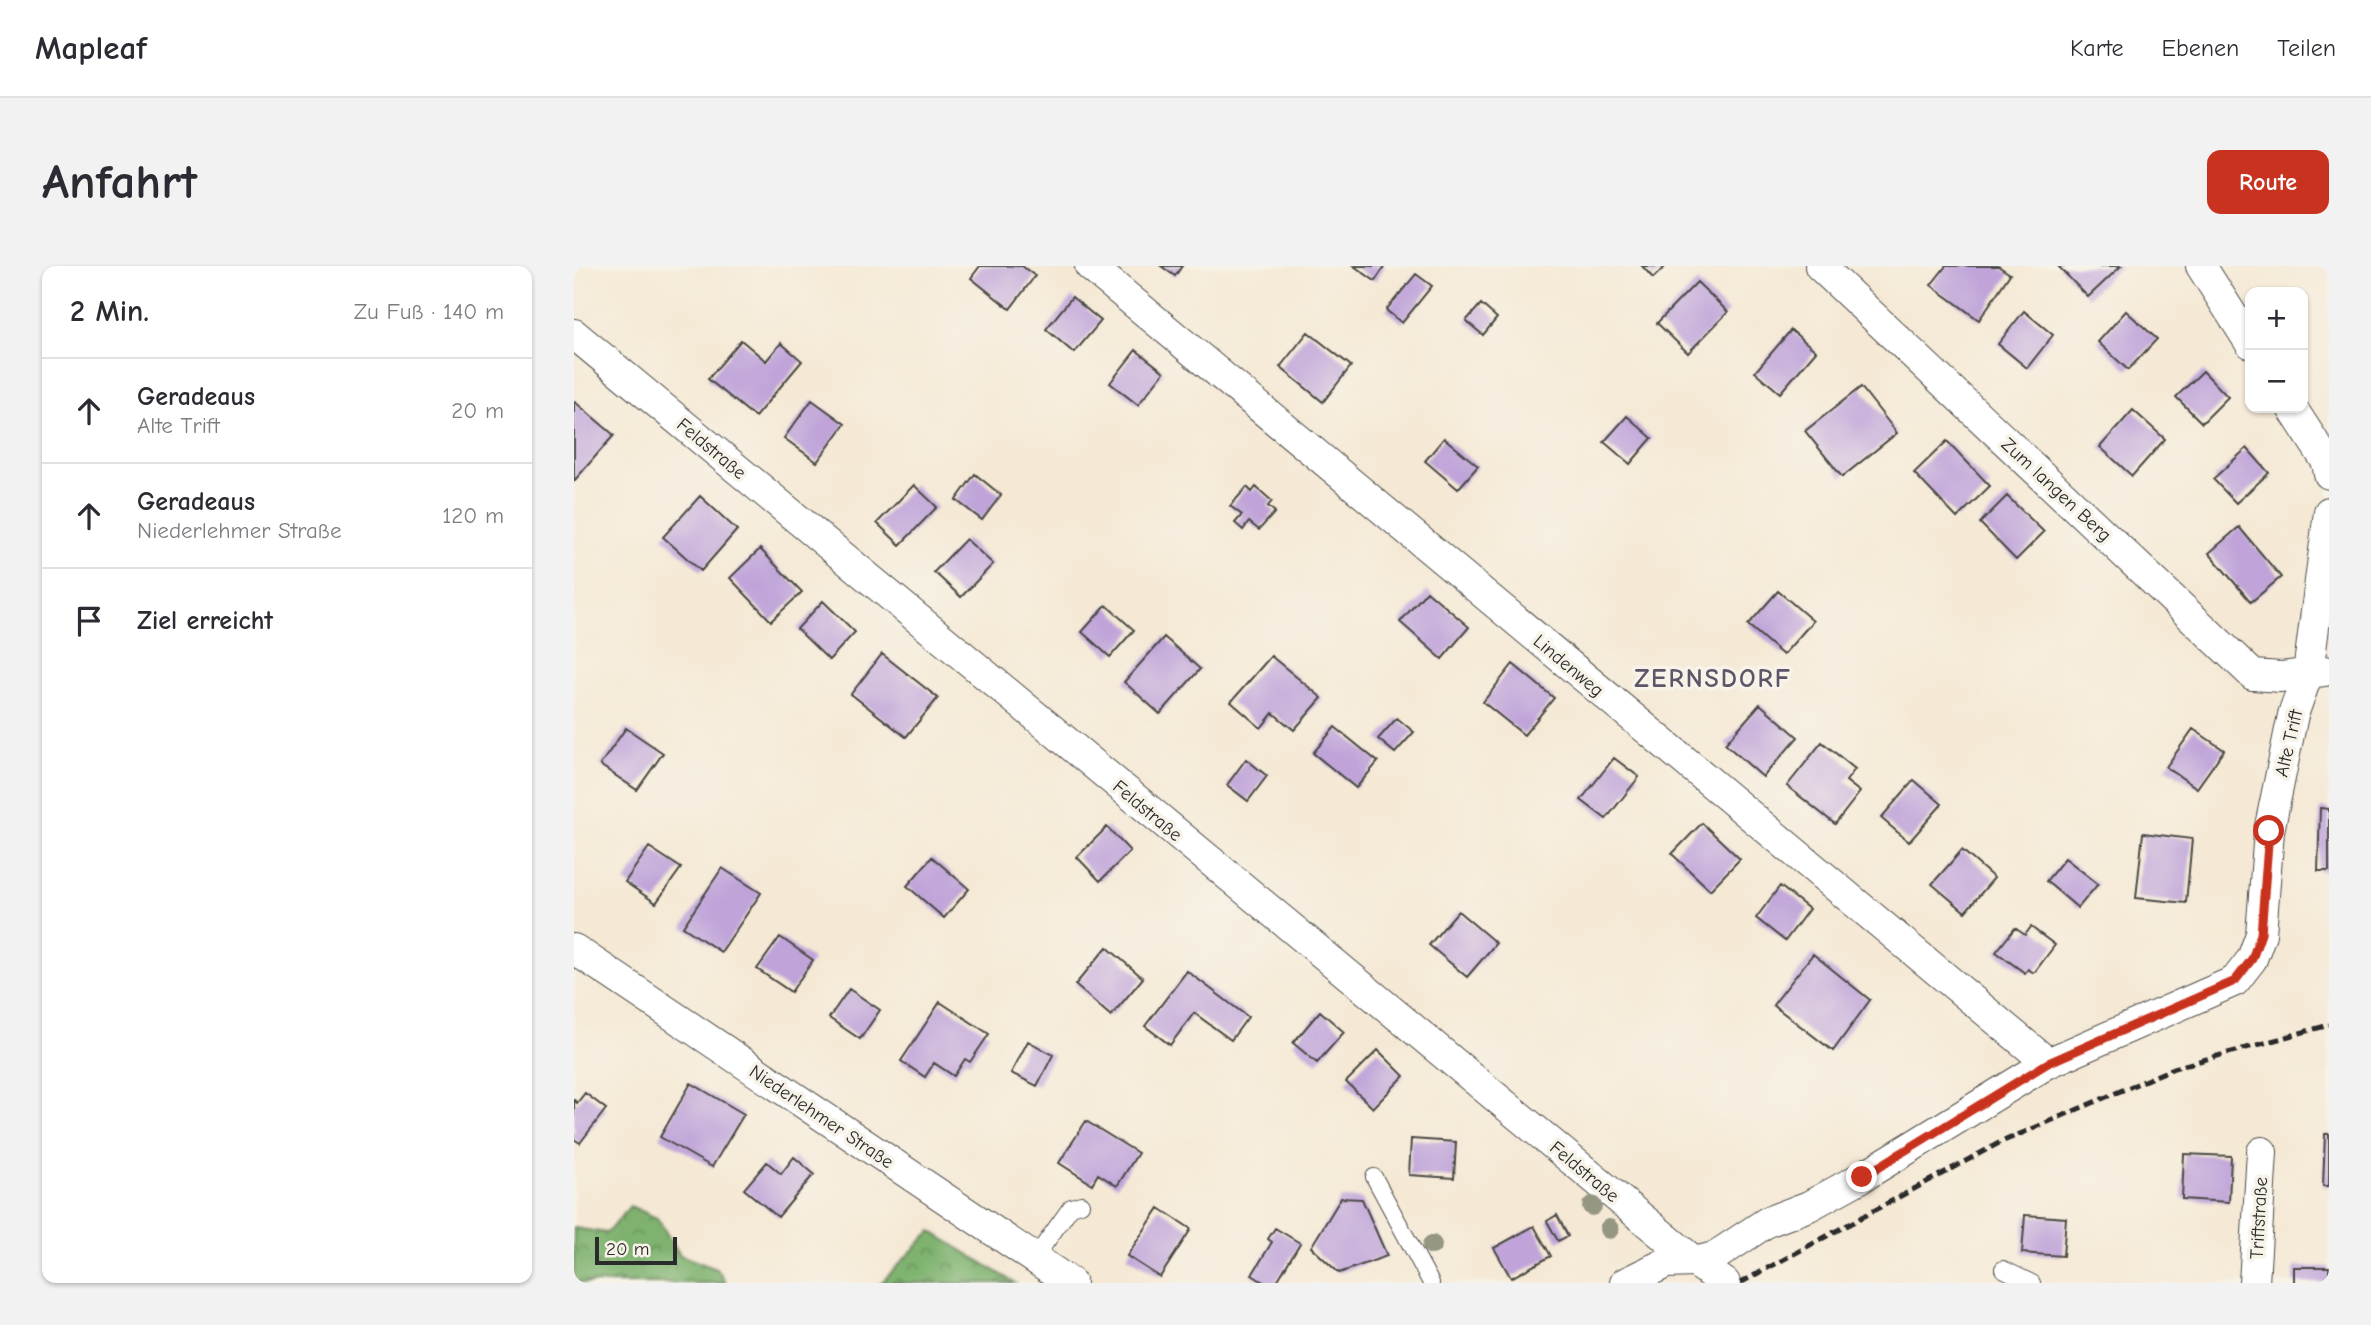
<!DOCTYPE html>
<html lang="de">
<head>
<meta charset="utf-8">
<style>
  :root { --surface:#fff; --page:#f2f2f3; --text:#2b2b33; --muted:#7c7c81; --line:#e1e1e2; --accent:#c8321e }
  body { margin:0; font-family:"Comic Neue",sans-serif; background:var(--page); color:var(--text) }
  .controls { position:absolute; right:21px; top:21px; display:grid; overflow:hidden; border-radius:14px; box-shadow:0 2px 5px #0004 }
  .controls button { width:63px; height:63px; display:grid; place-items:center; padding:0; border:0; border-bottom:2px solid var(--line); background:var(--surface); color:var(--text); font:35px sans-serif }
  .scale { position:absolute; left:21px; bottom:18px; width:82px; box-sizing:border-box; padding-left:7px; border:4px solid #2b2b2b; border-top:0; font-size:19px; line-height:24px; white-space:nowrap; color:#2b2b2b; -webkit-text-stroke:5px #f7f3e8; paint-order:stroke }
  .stop { position:absolute; width:21px; height:21px; margin:-16px; border:5px solid #c8321e; border-radius:50%; background:#fff }
  .stop.end { background:#c8321e; border-color:#fff; box-shadow:0 2px 7px #0008 }
  .list { margin:0; padding:0; list-style:none }
  h2 { display:flex; justify-content:space-between; align-items:center; height:91px; margin:0; padding:0 28px; font-size:30px }
  h2 small { font-size:23px; font-weight:400; color:var(--muted) }
  .list li { display:grid; grid-template-columns:46px 1fr auto; gap:21px; align-items:center; box-sizing:border-box; height:105px; padding:0 28px; border-top:2px solid var(--line) }
  .list b { display:block; font-size:26px; white-space:nowrap }
  .list p { margin:0; font-size:23px; white-space:nowrap; color:var(--muted) }
  .list em { font-size:23px; font-style:normal; color:var(--muted) }
  .icon { flex:none; width:38px; height:38px; fill:none; stroke:currentColor; stroke-width:2; stroke-linecap:round; stroke-linejoin:round }
  .map { position:relative; flex:none; width:1755px; height:1017px; overflow:hidden; border-radius:14px }
  header { display:flex; align-items:center; gap:42px; box-sizing:border-box; height:98px; padding:0 35px; background:var(--surface); border-bottom:2px solid var(--line) }
  header strong { font-size:33px }
  nav { display:flex; gap:38px; margin-inline-start:auto; font-size:24px }
  .intro { display:flex; align-items:center; justify-content:space-between; box-sizing:border-box; height:168px; padding:0 42px }
  h1 { margin:0; font-size:49px }
  .button { padding:18px 32px; border-radius:14px; background:var(--accent); color:#fff; font-size:24px; font-weight:700 }
  main { display:flex; gap:42px; padding:0 42px }
  aside { flex:1; background:var(--surface); border-radius:14px; box-shadow:0 2px 5px #0004 }
  .map>svg:first-child { display:block }
  .forest { fill:url(#forest-crowns); stroke:#546e4c; stroke-width:2 }
  .building { fill:#c0a4d9 }
  .lines { fill:none; stroke-linecap:round; stroke-linejoin:round }
  .lane-casing { stroke:#494844; stroke-width:18 }
  .street-casing { stroke:#494844; stroke-width:32 }
  .lane { stroke:#fff; stroke-width:16 }
  .street { stroke:#fff; stroke-width:30 }
  .rail { stroke:#2b2b2b; stroke-width:5; stroke-dasharray:10 5; stroke-linecap:butt }
  .tree { fill:#969783 }
  .route { stroke:#c8321e; stroke-width:9 }
  .labels { text-anchor:middle; stroke-width:7; stroke-linejoin:round; paint-order:stroke }
  .street-label { font-size:19px; fill:#2b2b2b; stroke:#f7f3e8 }
  .district-label { font-size:26px; font-weight:bold; letter-spacing:2px; fill:#5f5568; stroke:#f7f3e8 }
</style>
</head>
<body>
<header>
<strong>Mapleaf</strong>
<nav><a>Karte</a><a>Ebenen</a><a>Teilen</a></nav>
</header>
<div class="intro"><h1>Anfahrt</h1><a class="button">Route</a></div>
<main>
<aside>
<h2>2 Min.<small>Zu Fuß · 140 m</small></h2>
<ul class="list">
<li><svg class="icon" aria-label="ahead" viewBox="0 0 24 24"><path d="M12 20V5M6 11l6-6 6 6"/></svg><div><b>Geradeaus</b><p>Alte Trift</p></div><em>20 m</em></li>
<li><svg class="icon" aria-label="ahead" viewBox="0 0 24 24"><path d="M12 20V5M6 11l6-6 6 6"/></svg><div><b>Geradeaus</b><p>Niederlehmer Straße</p></div><em>120 m</em></li>
<li><svg class="icon" aria-label="arrive" viewBox="0 0 24 24"><path d="M6 21V4h12l-3 4 3 4H6"/></svg><div><b>Ziel erreicht</b></div></li>
</ul>
</aside>
<div class="map">
<svg width="1755" height="1017" viewBox="0 0 1755 1017">
  <defs>
    <pattern id="forest-crowns" width="20" height="18" patternUnits="userSpaceOnUse" patternTransform="scale(1.75)"><rect width="20" height="18" fill="#7eb26e"/><path d="M2 6a3 3 0 1 1 6 0M12 15a3 3 0 1 1 6 0" fill="none" stroke="#67915b"/></pattern>
  </defs>
  <rect width="100%" height="100%" fill="#f7f3e8"/>
  <filter id="ink" filterUnits="userSpaceOnUse"><feTurbulence type="fractalNoise" baseFrequency=".0143" numOctaves="2"/><feDisplacementMap in="SourceGraphic" scale="14" xChannelSelector="R" yChannelSelector="G"/><feConvolveMatrix kernelMatrix="1 2 1 2 8 2 1 2 1" color-interpolation-filters="sRGB"/></filter>
  <filter id="wash" filterUnits="userSpaceOnUse"><feTurbulence type="fractalNoise" baseFrequency=".00686" numOctaves="4" result="noise"/><feDisplacementMap in="SourceGraphic" scale="28" xChannelSelector="R" yChannelSelector="G"/><feGaussianBlur stdDeviation="1.57" result="paint"/><feColorMatrix in="noise" values="0 0 0 0 0 0 0 0 0 0 0 0 0 0 0 0 0 1.4 0 .05"/><feComposite in="paint" operator="in"/></filter>
  <g filter="url(#wash)">
    <rect width="100%" height="100%" fill="#f5e9d5"/>
    <path class="forest" d="M56,940l27,12 23,37 37,14 9,14h-152v-55l33,5z
      M357,965l84,52h-134z"/>
    <g id="blocks">
      <path class="building" d="M406,0h42l13,10 -25,33 -39,-31z
        M587,0h21l-7,10z
        M780,0h31l-10,15z
        M1068,0h24l-13,12z
        M1372,0h52l12,8 -31,46 -48,-35z
        M1484,0h63l-33,31z
        M842,8l16,12 -30,37 -16,-13z
        M1123,16l31,30 -40,41 -31,-30z
        M498,31l29,24 -27,32 -28,-24z
        M907,38l16,14 -14,17 -17,-14z
        M1450,45l29,24 -26,33 -29,-24z
        M1552,45l31,28 -29,31 -30,-28z
        M1217,64l25,21 -36,42 -25,-21z
        M734,66l43,34 -28,36 -43,-35z
        M167,74l25,21 15,-18 21,18 -47,56 -47,-38z
        M562,84l28,22 -26,33 -28,-22z
        M1629,105l25,26 -26,26 -26,-26z
        M1287,121l36,46 -55,44 -37,-46z
        M238,134l33,24 -28,38 -33,-24z
        M1,136l39,33 -40,46v-78z
        M1559,144l32,29 -33,37 -32,-29z
        M1053,150l25,22 -22,26 -26,-22z
        M870,172l34,28 -20,23 -33,-28z
        M1373,175l43,45 -33,32 -43,-45z
        M1673,182l22,25 -33,30 -23,-24z
        M401,208l26,21 -19,25 -26,-20z
        M340,219l23,22 -37,38 -23,-22z
        M673,221l5,5 4,-5 16,14 -4,5 7,6 -16,18 -10,-8 -6,8 -8,-7 7,-8 -12,-9z
        M126,230l37,34 -36,41 -38,-34z
        M1433,230l37,36 -28,28 -36,-37z
        M1665,261l42,50 -30,25 -42,-49z
        M392,273l27,25 -32,33 -27,-25z
        M186,283l42,43 -31,29 -41,-43z
        M853,325l42,36 -27,32 -42,-37z
        M1204,325l35,30 -30,34 -35,-30z
        M249,335l32,31 -26,28 -32,-31z
        M532,339l28,25 -24,27 -28,-25z
        M590,371l36,32 -40,45 -36,-32z
        M308,388l56,44 -32,39 -55,-43z
        M697,390l51,42 -28,32 -21,-17 -12,15 -30,-26z
        M939,398l41,34 -30,37 -41,-33z
        M1186,438l38,33 -35,40 -38,-33z
        M823,452l17,14 -19,21 -17,-14z
        M761,461l43,35 -22,26 -43,-35z
        M52,462l37,25 -26,37 -37,-25z
        M1619,463l31,21 -27,38 -31,-21z
        M1248,476l33,27 -9,12 14,11 -25,32 -48,-38z
        M1040,492l25,19 -33,42 -25,-19z
        M672,493l21,17 -19,25 -21,-16z
        M1340,514l28,24 -33,38 -28,-24z
        M1746,542l9,1v62h-11z
        M1128,557l38,36 -30,31 -38,-36z
        M533,561l23,24 -30,30 -23,-24z
        M1569,567l49,6 -6,64 -50,-5z
        M75,581l32,21 -25,35 -31,-21z
        M1388,584l32,28 -29,34 -33,-28z
        M358,591l37,32 -25,29 -37,-32z
        M1491,592l33,26 -20,24 -32,-27z
        M148,602l39,25 -40,59 -38,-25z
        M1206,620l29,23 -24,32 -29,-23z
        M884,645l38,32 -29,34 -38,-32z
        M1457,661l24,18 -21,28 -6,-4 -3,4 -29,-21 19,-24 10,7z
        M206,671l33,23 -22,32 -34,-23z
        M533,681l36,31 -32,38 -36,-31z
        M1239,688l57,46 -37,51 -60,-46z
        M613,705l61,46 -17,23 -37,-27 -24,32 -25,-19z
        M275,723l31,21 -20,29 -31,-21z
        M366,736l49,32 -19,28 -5,-3 -11,17 -20,-13 -9,14 -24,-16z
        M746,745l24,21 -27,31 -24,-20z
        M454,775l25,14 -16,31 -26,-13z
        M804,784l26,26 -31,32 -27,-26z
        M117,817l53,31 -32,53 -52,-30z
        M11,827l21,16 -26,34 -6,-4v-39l3,3z
        M512,855l52,32 -21,33 -19,-12 -6,10 -33,-21z
        M1751,868h4v52h-6z
        M837,873l45,3 -2,36 -45,-3z
        M1610,888l47,2 -2,46 -47,-3z
        M220,891l20,17 -36,43 -34,-28 23,-27 14,12z
        M767,932l21,1 25,57 -48,17 -28,-26z
        M585,942l32,21 -31,48 -33,-21z
        M983,949l11,21 -10,5 -11,-20z
        M1451,949l41,3 -3,38 -41,-3z
        M960,960l17,30 -40,22 -17,-30z
        M701,962l25,15 -24,40h-11l-13,-8 20,-33 -4,-3z
        M1720,1001h35v16h-35z"/>
    </g>
  </g>
  <g filter="url(#ink)">
    <use href="#blocks" fill-opacity="0" stroke="#494844" stroke-width="2"/>
    <g class="lines">
      <g class="lane-casing">
        <path id="lane" d="M800,911l57,106
          M460,993l37,-52 10,-3
          M1429,1003l29,14"/>
      </g>
      <g class="street-casing">
        <path id="street" d="M516,0l958,797
          M1246,0l433,409 28,2 44,-6
          M1627,0l49,77
          M0,68l1121,928 30,21
          M1718,142l35,54 2,12
          M0,683l497,334
          M1051,1017l41,-20 29,-1 19,-5 53,-35 42,-16 53,-29 186,-114 187,-82 17,-22 9,-25 8,-103 24,-116 15,-42 21,-161
          M1680,1017l8,-131"/>
      </g>
      <use href="#lane" class="lane"/>
      <use href="#street" class="street"/>
      <path class="rail" d="M1166,1017l259,-140 175,-75 155,-43"/>
    </g>
    <g class="tree">
      <circle cx="1018" cy="940" r="10"/>
      <circle cx="1035" cy="963" r="10"/>
      <circle cx="858" cy="979" r="10"/>
    </g>
  </g>
  <g class="lines" filter="url(#ink)">
    <path class="route" d="M1288,911l186,-114 187,-82 17,-22 9,-25 8,-103"/>
  </g>
  <g class="labels">
    <g class="street-label">
      <text transform="translate(138 182) rotate(40)" y="7">Feldstraße</text>
      <text transform="translate(1483 223) rotate(43)" y="7">Zum langen Berg</text>
      <text transform="translate(995 399) rotate(40)" y="7">Lindenweg</text>
      <text transform="translate(1714 477) rotate(-77)" y="7">Alte Trift</text>
      <text transform="translate(574 544) rotate(40)" y="7">Feldstraße</text>
      <text transform="translate(248 850) rotate(34)" y="7">Niederlehmer Straße</text>
      <text transform="translate(1011 905) rotate(40)" y="7">Feldstraße</text>
      <text transform="translate(1684 952) rotate(-87)" y="7">Triftstraße</text>
    </g>
    <g class="district-label">
      <text x="1139" y="421">ZERNSDORF</text>
    </g>
  </g>
</svg>
<div class="controls">
<button>+</button>
<button>−</button>
</div>
<div class="scale">20 m</div>
<div class="stop" style="left:1695px;top:565px"></div>
<div class="stop end" style="left:1288px;top:911px"></div>
</div>
</main>
</body>
</html>
